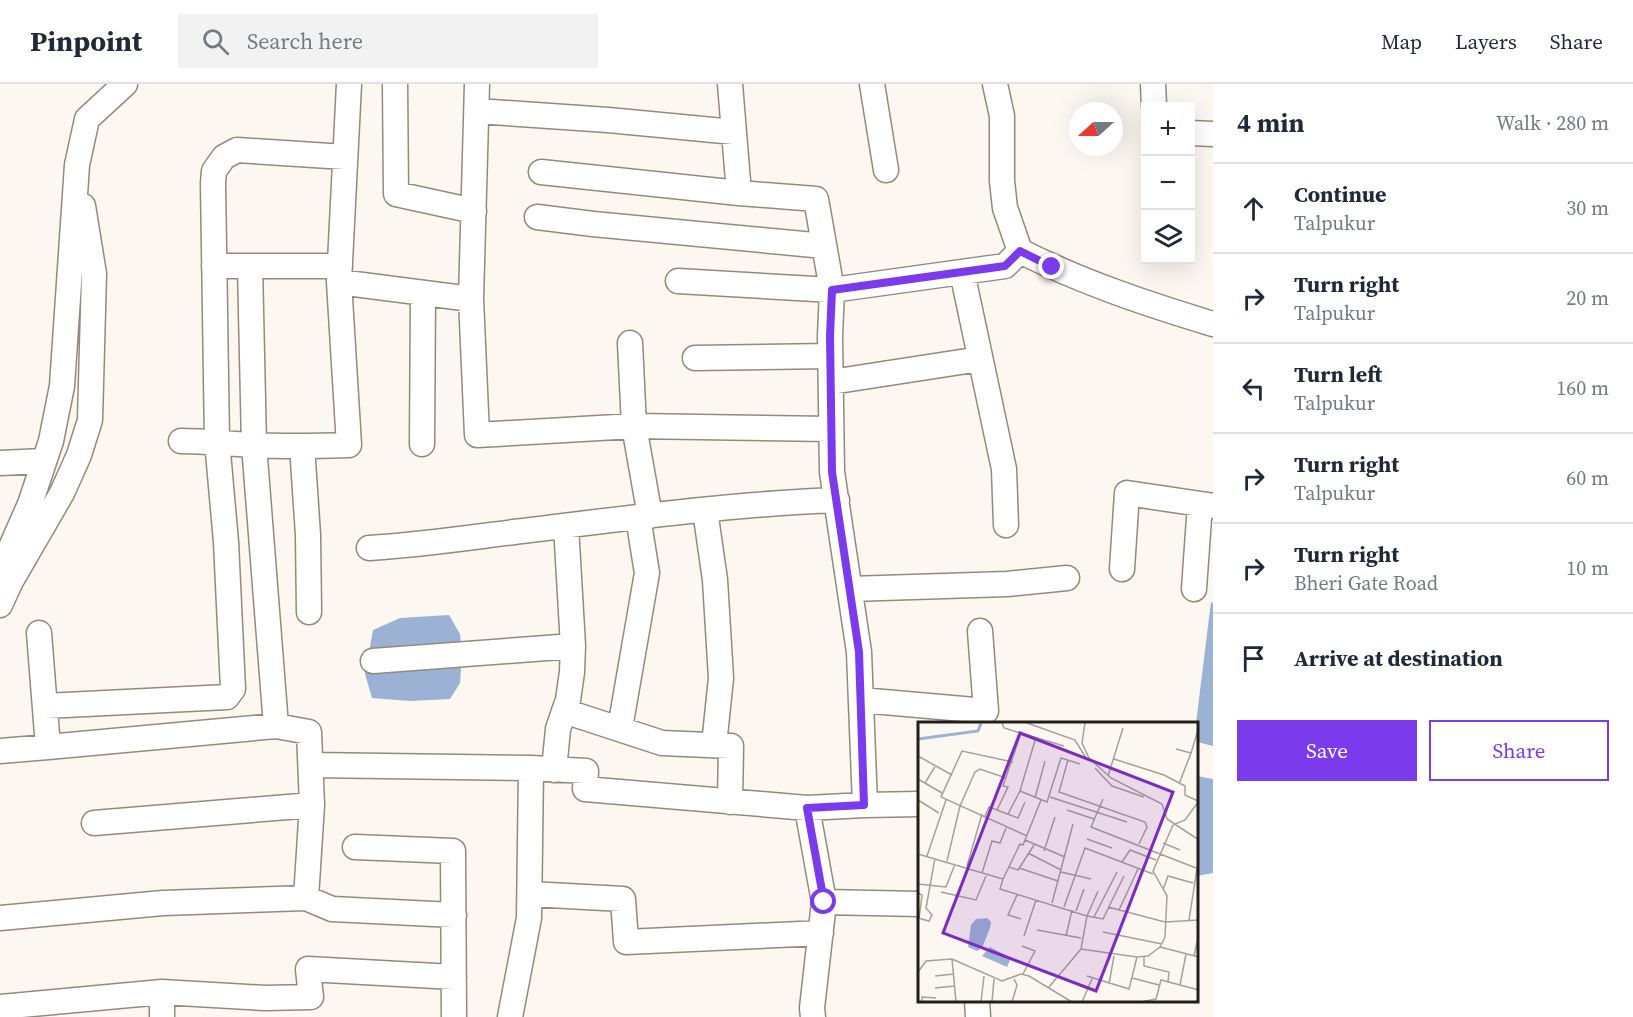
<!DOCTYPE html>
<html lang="en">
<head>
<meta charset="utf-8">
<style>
  :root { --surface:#fff; --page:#f2f2f3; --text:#1f2937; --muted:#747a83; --line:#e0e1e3; --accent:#7c3aed }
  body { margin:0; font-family:"Source Serif 4",serif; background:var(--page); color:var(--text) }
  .controls { position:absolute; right:18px; top:18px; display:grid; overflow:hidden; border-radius:0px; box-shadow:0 6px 24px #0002 }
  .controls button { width:54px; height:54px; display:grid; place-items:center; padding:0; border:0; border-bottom:2px solid var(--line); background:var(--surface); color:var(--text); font:30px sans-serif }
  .compass { position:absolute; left:1069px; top:18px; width:54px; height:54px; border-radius:50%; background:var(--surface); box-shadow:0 6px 24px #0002; rotate:249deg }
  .stop { position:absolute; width:18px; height:18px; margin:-14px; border:4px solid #7c3aed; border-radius:50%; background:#fff }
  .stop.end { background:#7c3aed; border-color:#fff; box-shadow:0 2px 6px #0008 }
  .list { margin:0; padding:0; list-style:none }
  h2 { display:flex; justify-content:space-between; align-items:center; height:78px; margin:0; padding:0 24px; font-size:26px }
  h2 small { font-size:20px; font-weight:400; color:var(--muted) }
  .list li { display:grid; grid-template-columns:39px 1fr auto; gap:18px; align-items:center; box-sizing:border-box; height:90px; padding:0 24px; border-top:2px solid var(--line) }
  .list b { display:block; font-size:22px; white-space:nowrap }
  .list p { margin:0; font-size:20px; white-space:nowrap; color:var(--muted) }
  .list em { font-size:20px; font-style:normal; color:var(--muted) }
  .actions { display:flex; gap:12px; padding:18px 24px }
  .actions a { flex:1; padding:14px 0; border:2px solid var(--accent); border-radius:0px; text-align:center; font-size:21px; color:var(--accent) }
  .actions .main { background:var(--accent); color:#fff }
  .icon { flex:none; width:33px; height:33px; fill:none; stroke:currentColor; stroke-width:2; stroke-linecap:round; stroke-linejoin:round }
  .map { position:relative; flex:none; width:1213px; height:933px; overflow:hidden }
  header { display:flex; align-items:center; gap:36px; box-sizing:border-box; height:84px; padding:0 30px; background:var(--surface); border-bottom:2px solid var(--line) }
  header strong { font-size:28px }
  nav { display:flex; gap:33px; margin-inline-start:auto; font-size:21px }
  .search { width:420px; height:54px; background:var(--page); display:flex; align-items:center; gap:15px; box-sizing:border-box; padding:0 21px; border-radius:0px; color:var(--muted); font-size:22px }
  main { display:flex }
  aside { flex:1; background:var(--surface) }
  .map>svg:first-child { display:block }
  .water { fill:#9cb2d5 }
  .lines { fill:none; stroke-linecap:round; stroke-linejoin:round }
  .minor-casing { stroke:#96897c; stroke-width:27 }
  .minor { stroke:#fff; stroke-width:24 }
  .route { stroke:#7c3aed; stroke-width:8 }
  .inset-river { fill:none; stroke:#9cb2d5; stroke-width:3 }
  .inset-road { fill:none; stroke:#a6a09b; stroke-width:1.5 }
  .view { fill:#7b2cbf; fill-opacity:0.15; stroke:#7b2cbf; stroke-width:3 }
  .inset-edge { fill:none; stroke:#241e19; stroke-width:3 }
</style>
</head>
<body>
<header>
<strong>Pinpoint</strong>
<div class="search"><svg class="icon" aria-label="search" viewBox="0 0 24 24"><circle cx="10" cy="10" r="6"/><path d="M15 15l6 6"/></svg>Search here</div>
<nav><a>Map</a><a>Layers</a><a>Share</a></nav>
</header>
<main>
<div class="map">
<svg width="1213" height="933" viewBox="0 0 1213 933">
  <rect width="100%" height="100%" fill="#fdf7f1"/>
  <path class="water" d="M1211,518l2,1v143l-16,-4 -1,-19z
    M449,531l11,19 2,19 -2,30 -10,16 -40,2 -38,-3 -7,-24 8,-44 27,-12z
    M1197,692l16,3v94l-16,3z"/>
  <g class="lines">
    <g class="minor-casing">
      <path id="minor" d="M395,0l1,110 78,17
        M477,0l-6,215 6,136 157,-9 197,3
        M730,0l9,109
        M872,0l14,86
        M995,0l7,32v65l3,27 15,43c61,31 127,53 193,73
        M1153,0l1,22
        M477,27l131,9 126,12
        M1190,49l23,1
        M541,88l198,21 77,6 16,91 -154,-9
        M537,133l56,7 231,22
        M214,182h126
        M250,182l4,179 22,281
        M962,188l42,197 2,56
        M339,198l132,17
        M630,259l4,83 16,90
        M695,274l135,-2
        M831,298l149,-23
        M181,357c25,0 49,3 74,4 32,2 63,1 94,0l-10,-163 10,-198
        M422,360l1,-151
        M302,362l6,89 1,77
        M0,379l44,-2
        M705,426l10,70 6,98 -7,67
        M369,464c49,-3 97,-10 145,-16 108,-13 215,-28 323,-32
        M1122,485l5,-76 86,13
        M0,488l30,-68 21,-63 11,-55 15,-221 10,-46 38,-35
        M850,505l157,-5 60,-6
        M1194,505l6,-85
        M0,521l11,-24 51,-88 17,-38 11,-35 4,-146 -11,-68
        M39,549l9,114 228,-21 33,6 3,73 -6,93 26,11 122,6
        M373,577l200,-15
        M861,616l125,11 -6,-80
        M45,622l182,-9 6,-8 -7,-147 -9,-101 -4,-258 1,-12 10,-14 13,-7 108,7
        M564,627l98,32 69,3 -1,56
        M620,644l27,-155 -9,-56
        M0,667l48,-4
        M311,681l220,3 55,3 -1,18 222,19
        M554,686l4,-41 10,-29 4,-28 1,-26 -7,-120
        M865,721l54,-1
        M94,739l218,-18
        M355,763l98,4 1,166
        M530,810l93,5 3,43 195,-9
        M824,818l95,2
        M0,834l163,-15 143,-5
        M162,908v25
        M977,916l1,17
        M0,923l162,-15 103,6 46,-1 -3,-28 146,8
        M510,933l19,-99 2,-150
        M813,933l-1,-9 12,-106 -17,-94 58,-3 -6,-153 -27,-180 -2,-136 2,-46 173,-24 15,-15"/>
    </g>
    <use href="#minor" class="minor"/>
  </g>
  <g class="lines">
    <path class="route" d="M824,818l-17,-94 57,-3 -5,-153 -27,-180 -2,-136 2,-46 173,-24 15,-15 32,16"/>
  </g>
  <g transform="translate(918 638)">
    <rect width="280" height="280" fill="#fdf7f1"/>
    <path d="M69,196l4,4 -1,6 -8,20 -5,3 -9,-4 3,-22 5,-6zM72,225l21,11 -4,9 -25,-11z" fill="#9cb2d5"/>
    <path class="inset-river" d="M0,17l60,-8 3,-8"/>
    <path class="inset-road" d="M84,1l2,5 60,18M109,1l48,17 11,18M167,1l-3,20 7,15 22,20 51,26 5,15 32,21M258,27l15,4 -12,31M273,31l8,-26M0,34l34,19M196,37l50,16 21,11v9l13,6M150,38l-9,32 86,30 2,5 -8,17M95,40l-51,-11 -21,46 86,39M177,46l17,18 32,11M190,54l15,-48M0,57l24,14M7,61l11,-18M102,69l16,-54M132,75l77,25M117,76l10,-37M185,77l-12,28 105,41M0,78l21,13M79,88l11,-23 -5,-1 18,-53M149,88l27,9M90,92l12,-23 27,11 14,-44 19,6M67,94l4,-9 29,11 7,-16M255,103l12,-5 14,-19M169,117l25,9M107,118l40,17M245,121l17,7M126,129l11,-34M110,131l33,17M0,132l85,25 -3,10 87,27 -6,33M9,134l19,-56M29,139l13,-55 15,-34 5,-3 26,9M204,140l8,-12 26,10M49,144l15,-52M91,145l9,3 16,-25M101,146l39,13M143,150l30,7M64,151l10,-32 8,2 6,-15M85,157l17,-35 3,1 18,-45M0,162l28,3 9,-23M245,168l5,-14 25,7M180,169l-11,25 16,3 21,-43M23,170l35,8 10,-24M0,171l4,2 -3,24M99,173l-9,20 13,4M134,181l21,-79M146,185l21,-59 68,26M190,185l57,15 34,-2M201,188l19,-41M158,189l8,-22M176,195l23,-45M0,196l11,3 3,-6 -6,-7 9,-50M271,198l10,-64M119,208l44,8M185,210l59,12M106,214l12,-36M148,214l6,-26M104,224l13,5 -12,23M242,225l39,10M226,234v10l25,6 -1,10M276,234l4,-18M34,237l4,43M0,250l8,-11 26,-2 50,22 19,-7 8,2 43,26M17,254l19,-2M169,254l42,13 8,-32M214,256l27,7M191,262l5,-28M262,263l6,-31M131,265l32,-38 56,8 11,-1 12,-9 5,-10 2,-41 -14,-25 20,-46M17,266l20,-2M4,280v-5l14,1M63,280l3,-26M74,280l2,-23M94,280l5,-17 -3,-6M164,280l10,-23M223,280l15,-3 5,-19 38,10"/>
    <path class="view" d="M102,11l153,59 -77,199 -153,-58z"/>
    <rect width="280" height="280" class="inset-edge"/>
  </g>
</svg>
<div class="controls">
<button>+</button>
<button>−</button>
<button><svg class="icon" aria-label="layers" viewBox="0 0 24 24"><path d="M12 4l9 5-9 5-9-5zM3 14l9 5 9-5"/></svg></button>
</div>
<svg class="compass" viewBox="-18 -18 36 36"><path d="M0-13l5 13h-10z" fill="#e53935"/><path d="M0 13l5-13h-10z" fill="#747a83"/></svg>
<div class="stop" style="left:824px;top:818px"></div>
<div class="stop end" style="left:1052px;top:183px"></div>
</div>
<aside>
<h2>4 min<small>Walk · 280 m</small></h2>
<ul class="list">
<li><svg class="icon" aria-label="ahead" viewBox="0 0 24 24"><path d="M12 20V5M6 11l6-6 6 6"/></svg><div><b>Continue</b><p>Talpukur</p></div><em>30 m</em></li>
<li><svg class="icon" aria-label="right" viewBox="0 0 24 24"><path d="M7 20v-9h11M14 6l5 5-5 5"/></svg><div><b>Turn right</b><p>Talpukur</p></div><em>20 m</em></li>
<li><svg class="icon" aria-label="left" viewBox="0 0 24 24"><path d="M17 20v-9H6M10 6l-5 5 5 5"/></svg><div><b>Turn left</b><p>Talpukur</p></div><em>160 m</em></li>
<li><svg class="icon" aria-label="right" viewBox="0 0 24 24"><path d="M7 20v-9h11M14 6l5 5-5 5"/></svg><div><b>Turn right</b><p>Talpukur</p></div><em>60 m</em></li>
<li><svg class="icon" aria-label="right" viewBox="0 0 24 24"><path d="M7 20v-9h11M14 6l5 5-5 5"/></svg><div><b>Turn right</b><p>Bheri Gate Road</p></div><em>10 m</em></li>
<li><svg class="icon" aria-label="arrive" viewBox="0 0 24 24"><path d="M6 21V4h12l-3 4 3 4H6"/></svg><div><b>Arrive at destination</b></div></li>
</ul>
<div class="actions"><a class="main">Save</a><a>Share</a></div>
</aside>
</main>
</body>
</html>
